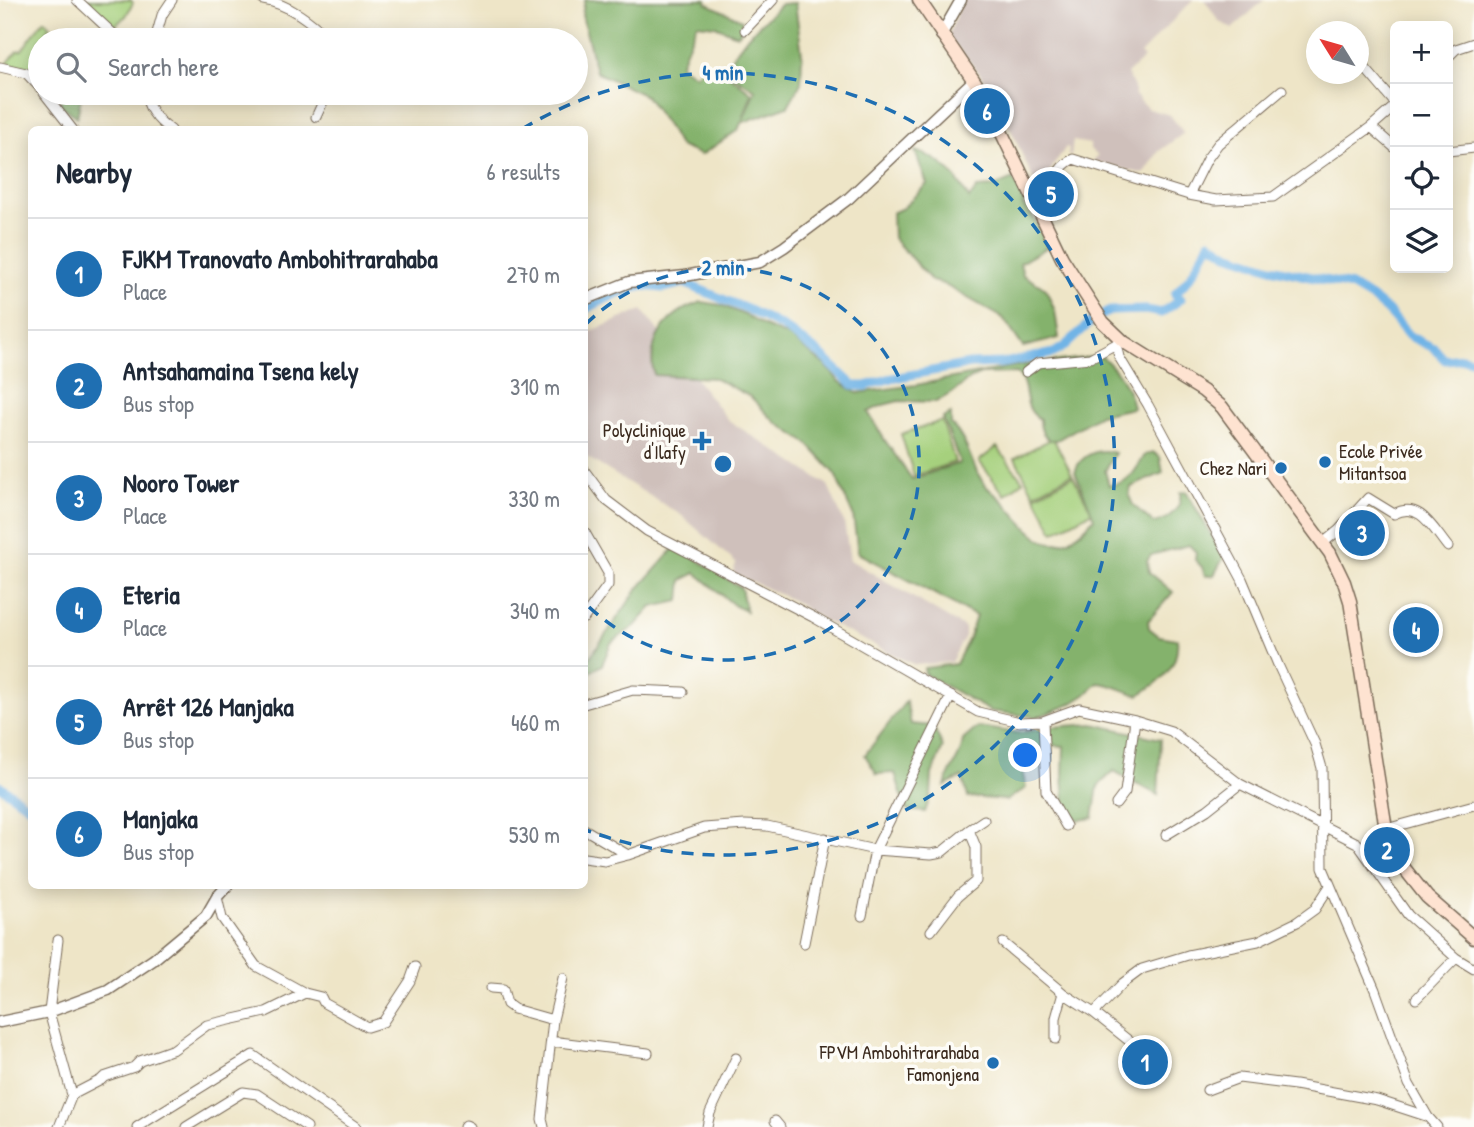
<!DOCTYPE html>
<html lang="en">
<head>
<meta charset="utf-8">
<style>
  :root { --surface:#fff; --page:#f6f6f7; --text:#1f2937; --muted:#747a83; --line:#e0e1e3; --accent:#1f6fb2 }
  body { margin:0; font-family:"Patrick Hand",sans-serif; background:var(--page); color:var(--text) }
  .controls { position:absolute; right:21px; top:21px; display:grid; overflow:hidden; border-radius:10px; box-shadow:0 4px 18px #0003 }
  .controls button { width:63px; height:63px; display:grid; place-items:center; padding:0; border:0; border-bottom:2px solid var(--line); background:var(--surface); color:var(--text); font:35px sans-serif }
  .compass { position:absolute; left:1306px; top:21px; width:63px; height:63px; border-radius:50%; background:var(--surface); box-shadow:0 4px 18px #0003; rotate:307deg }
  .you { position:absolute; left:1026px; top:756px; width:24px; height:24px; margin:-18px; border:5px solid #fff; border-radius:50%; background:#1a73e8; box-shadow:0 0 0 10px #1a73e833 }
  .badge { display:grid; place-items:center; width:46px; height:46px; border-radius:50%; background:var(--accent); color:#fff; font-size:23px; font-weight:700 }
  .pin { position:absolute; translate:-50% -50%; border:4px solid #fff; box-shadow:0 2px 7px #0006 }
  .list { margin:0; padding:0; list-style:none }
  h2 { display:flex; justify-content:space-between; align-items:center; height:91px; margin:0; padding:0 28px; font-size:30px }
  h2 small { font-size:23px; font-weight:400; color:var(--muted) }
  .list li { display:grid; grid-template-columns:46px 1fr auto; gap:21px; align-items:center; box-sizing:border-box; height:112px; padding:0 28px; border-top:2px solid var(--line) }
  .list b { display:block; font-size:26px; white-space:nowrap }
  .list p { margin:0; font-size:23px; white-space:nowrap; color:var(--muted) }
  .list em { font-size:23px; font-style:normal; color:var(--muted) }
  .icon { flex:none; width:38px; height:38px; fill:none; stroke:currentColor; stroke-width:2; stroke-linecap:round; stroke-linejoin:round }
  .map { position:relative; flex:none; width:1474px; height:1127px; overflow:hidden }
  .search { position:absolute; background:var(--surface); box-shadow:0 4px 18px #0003; left:28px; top:28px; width:560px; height:77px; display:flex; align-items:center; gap:18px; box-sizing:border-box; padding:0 24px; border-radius:38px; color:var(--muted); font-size:26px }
  .panel { position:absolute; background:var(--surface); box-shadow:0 4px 18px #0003; left:28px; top:126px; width:560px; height:763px; border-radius:10px }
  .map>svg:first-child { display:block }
  .industrial { fill:#cfc0bb }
  .green { fill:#a6d07d; stroke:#707d4e; stroke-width:2 }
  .forest { fill:#84b26c; stroke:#606e45; stroke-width:2 }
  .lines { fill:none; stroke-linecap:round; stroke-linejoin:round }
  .canal { stroke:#71b4e6; stroke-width:9 }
  .minor-casing { stroke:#7a6b59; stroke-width:11 }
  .tertiary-casing { stroke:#7a6b59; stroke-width:13 }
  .secondary-casing { stroke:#7a6b59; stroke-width:15 }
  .minor { stroke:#fff; stroke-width:9 }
  .tertiary { stroke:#fff; stroke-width:10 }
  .secondary { stroke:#fee3d1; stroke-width:12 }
  .ring { fill:none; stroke:#1f6fb2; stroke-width:3.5; stroke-dasharray:12 9 }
  .poi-dot { fill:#1f6fb2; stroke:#fdfcf7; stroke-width:2.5 }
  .labels { text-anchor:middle; stroke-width:7; stroke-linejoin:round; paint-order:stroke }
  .poi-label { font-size:19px; fill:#3b2a1e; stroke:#fdfcf7; text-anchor:end }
  .centre { fill:#1f6fb2; stroke:#fdfcf7; stroke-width:3.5 }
  .ring-label { font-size:21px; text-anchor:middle; font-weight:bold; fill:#1f6fb2; stroke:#fdfcf7; stroke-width:7; stroke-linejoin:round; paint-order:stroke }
</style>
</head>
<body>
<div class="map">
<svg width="1474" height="1127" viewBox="0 0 1474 1127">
  <rect width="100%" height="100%" fill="#fdfcf7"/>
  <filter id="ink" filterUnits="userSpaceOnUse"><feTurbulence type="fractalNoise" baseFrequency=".0143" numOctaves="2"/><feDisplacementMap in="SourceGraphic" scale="14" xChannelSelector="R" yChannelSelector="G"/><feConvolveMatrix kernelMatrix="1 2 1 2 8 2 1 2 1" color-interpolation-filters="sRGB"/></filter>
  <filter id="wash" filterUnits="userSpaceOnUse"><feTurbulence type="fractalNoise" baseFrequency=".00686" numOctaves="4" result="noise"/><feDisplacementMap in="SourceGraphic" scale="28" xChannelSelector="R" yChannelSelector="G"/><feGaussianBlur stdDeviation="1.57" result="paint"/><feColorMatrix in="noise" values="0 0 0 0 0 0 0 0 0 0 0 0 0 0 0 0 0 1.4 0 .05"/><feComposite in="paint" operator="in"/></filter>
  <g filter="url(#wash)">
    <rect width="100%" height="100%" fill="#eee5c7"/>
    <path class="industrial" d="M963,0h230l-53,54 4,4 -17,16 7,13v7l14,15 22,6 14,18 -25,18 -15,23 -51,-13 5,-5 -8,-7v-5l-17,-3 -2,14h-3l1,-7 -3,-1 -17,25 -4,19 -6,1 -47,-104 -44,-52z
      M1205,0h59l-32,29 -14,-9z
      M642,310l86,110 100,65 16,37 6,38 115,68v8l-14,26 -36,3 -90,-44 -33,-21 -59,-27 3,-10 -55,-48 -96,-59 -1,-122z"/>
    <path class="green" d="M82,0h49l2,3 -7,13 -15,13z
      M44,20l6,6 -4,6 4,5 -1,3h-9v30l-33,-6 10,-13 5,-1z
      M942,421l13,41 -41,14 -13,-42z
      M1053,438l19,36 -38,20 -19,-36z
      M997,447l26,34 -18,14 -26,-34z
      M1073,476l19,36 -38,20 -19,-36z"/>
    <path class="forest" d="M585,0h122l-1,3 36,17 -1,11 -4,4 -22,-9 -18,-2 -17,41 15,10 14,-11 9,3 34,26 -10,29 13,-32 -32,-21 25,-33 33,-32 14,-1 7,51 -1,29 -13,23 -47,17 -3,7 -37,25 -22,-9 -7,-13 -26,-37 -50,-24 -14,-57z
      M64,93h18l-5,24 -18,-13z
      M915,151c28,8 40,23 54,48l8,-11 17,-1 19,-8 13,21 -3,5c13,12 17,27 27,41l-30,17 3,12 23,14 9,22 4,27 -36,9 -20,-29 -60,-34 -11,-3 -39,-43 -1,-25 11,-5 24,-24z
      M702,302l19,3 24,10 19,11 26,11 36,29 13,15 18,12 59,-8 100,-19 85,-10c16,13 28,31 32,52l-33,7 -43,25h-7c-8,-6 -10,-11 -10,-21 -20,-11 -9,-33 -23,-46l-36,1 -12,5 -14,12 -19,11 -37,-1 -16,4 -15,7 16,27 28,40 48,-16 -17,-45 8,-4v10c20,21 19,42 34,61 6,7 15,12 21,19 30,35 50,61 88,14l-19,-46c5,-17 23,-25 40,-19l-10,18 4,14c19,0 28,-16 36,-30l8,-3 7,5 3,16 -32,14 -2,9 4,9 20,18c14,-2 30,-15 27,-30l6,-2 38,66 -10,18 -9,1 -3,-9 -7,-7 1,-8 -7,-7 -38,10 -4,6 2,11 24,20 -25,29 1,7 10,8 18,3c3,27 -16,43 -38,56 -15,-3 -25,-11 -41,-12l-13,12 -16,10 -32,12 -47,-6 -65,-37 -1,-6 32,-4 13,-26 7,-22 -118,-63 -5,-38 -19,-43 -27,-29 -33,-22 -23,-24 -36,-19 -61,-3c-8,-36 14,-63 48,-73z
      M676,546l65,42 5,23 -11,-5 -39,-33 -14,7 -2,21 -28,6 -17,19 -24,17 -9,22 -17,10v-11l52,-74z
      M906,701l5,23 22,2 10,21 -11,27 -1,21 -6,17 -19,-2 -11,-37 -18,1 -12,-19z
      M1093,724l68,15 -3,56 -44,-24 -16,15 -5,32 -15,2 -13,-15 -2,-31 1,-28 -18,-1 -26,15 6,28 -19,12 -39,-3 -6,-20 -17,9c4,-18 16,-26 18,-46l15,-13 41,6 32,-6z"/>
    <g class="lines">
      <path class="canal" d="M584,310l34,-17 25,-7 20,2 21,-5 65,27 34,17 37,27 34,32h12l22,-7 82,-15 34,-1 50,-10 11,-7 29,-27 16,-8 36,-1 15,3 20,-14 -6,-5 16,-18 19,-34 18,12 43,14 80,18 22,13 16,13 20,24 25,12 11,12 18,-2 11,3
        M0,786l32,23"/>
    </g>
  </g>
  <g filter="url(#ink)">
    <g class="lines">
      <g class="minor-casing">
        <path id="minor" d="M77,0l43,40
          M263,0c27,4 48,22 68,40
          M745,30l28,-30
          M155,40l7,-25 10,-15
          M1448,57l8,-8 18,-6
          M0,67l26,6 14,15
          M1365,68l30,35
          M44,93l29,37
          M146,93c1,16 12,28 25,37
          M316,117l11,-24
          M1371,127l24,21
          M1448,151l26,-3
          M1189,195l18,-36 11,-15 64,-54
          M1042,218c6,-22 9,-48 31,-59l116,36 27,5 57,-3 98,-70 24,-21
          M1119,338l-3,6 3,13 29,48 94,174 37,88 36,77 7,24 1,100 52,122 34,94 19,33 9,10
          M1026,372l12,-9 52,-5 26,-14
          M584,470l22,30 41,31 166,86 165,95 42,10 23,-1 36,-13 56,12 36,11 69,53 117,59 51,72 48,43 18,11
          M584,531l24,42v12l-24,33
          M1323,543l16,-13 29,-32 26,16c26,-14 39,15 54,33
          M584,704l49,-14 50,2
          M1043,721l3,70 20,35
          M1116,804l9,-12 10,-72
          M584,829l44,26 76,-27 41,-3 22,1 108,24 56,4 11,-2 27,-22 15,-10
          M1386,829l88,-24
          M1166,835l41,-25 33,-26
          M584,858l21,3 23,-6
          M217,897l5,21 34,48 49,27
          M862,916l13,-66 76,-154
          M931,931l27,-35 18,-15v-34l-7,-17
          M58,940l-9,72 23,83 -13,32
          M804,943l21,-105
          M1003,943l60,50 31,20 29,-30 19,-14 46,-14 70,-14 39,-19 18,-13 15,-23
          M491,988l12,1 4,15 7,5 39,11
          M1416,999l40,-41
          M1094,1013l39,31
          M1056,1039v-21l7,-25
          M551,1041l97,12
          M1207,1090l32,-12 56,7 82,15 49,16
          M72,1095l29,-15 3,-3 30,-10 6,-6 34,-12 33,-24 59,-13 39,-19 16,4 3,6 43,24 16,-5 27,-41 5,-14
          M775,1121l5,6
          M137,1127l116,-72 103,72
          M186,1127l57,-35 14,2 50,33
          M464,1127l2,-2 4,2
          M544,1127l-2,-8 11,-99 10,-42
          M707,1127l3,-14 26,-55"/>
      </g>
      <g class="tertiary-casing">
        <path id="tertiary" d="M941,35l20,-35
          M584,300l45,-18 56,-6 75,-14 24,-15 64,-48 125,-118
          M0,1022l49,-10 59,-22 45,-30 53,-44 11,-19 10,-11"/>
      </g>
      <g class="secondary-casing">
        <path id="secondary" d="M919,0l64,94 79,164 41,64 21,20 79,49 19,16 108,146 14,29 6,19 36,228 18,39 23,29 47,41"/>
      </g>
      <use href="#minor" class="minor"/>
      <use href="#tertiary" class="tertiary"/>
      <use href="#secondary" class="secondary"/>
    </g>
  </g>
  <g class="ring">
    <path d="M586 324A196 196 0 1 1 586 604"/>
    <path d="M522 129A391 391 0 1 1 586 830"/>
  </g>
  <g class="poi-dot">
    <path d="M698.5 430.5h7v7h7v7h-7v7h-7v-7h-7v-7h7z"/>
    <circle cx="1325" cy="462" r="7"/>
    <circle cx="1281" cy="468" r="7"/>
    <circle cx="993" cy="1063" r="7"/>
  </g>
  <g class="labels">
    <g class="poi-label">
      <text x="686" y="437">Polyclinique<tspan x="686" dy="22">d'Ilafy</tspan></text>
      <text x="1339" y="458" text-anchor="start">Ecole Privée<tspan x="1339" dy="22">Mitantsoa</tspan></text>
      <text x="1267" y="475">Chez Nari</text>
      <text x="979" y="1059">FPVM Ambohitrarahaba<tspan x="979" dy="22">Famonjena</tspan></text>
    </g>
  </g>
  <circle cx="723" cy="464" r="10" class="centre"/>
  <g class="ring-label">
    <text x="723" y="80">4 min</text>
    <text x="723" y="275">2 min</text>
  </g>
</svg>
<div class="controls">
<button>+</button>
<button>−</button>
<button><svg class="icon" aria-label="locate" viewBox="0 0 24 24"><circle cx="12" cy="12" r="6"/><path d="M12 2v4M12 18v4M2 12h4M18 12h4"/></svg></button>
<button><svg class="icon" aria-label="layers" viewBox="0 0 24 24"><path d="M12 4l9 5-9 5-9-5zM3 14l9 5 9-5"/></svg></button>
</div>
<svg class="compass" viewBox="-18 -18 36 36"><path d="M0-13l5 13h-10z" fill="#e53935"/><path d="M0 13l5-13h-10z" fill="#747a83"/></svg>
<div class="you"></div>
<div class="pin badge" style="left:1145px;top:1062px">1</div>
<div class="pin badge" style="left:1387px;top:850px">2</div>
<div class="pin badge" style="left:1362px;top:533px">3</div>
<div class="pin badge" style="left:1416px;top:630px">4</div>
<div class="pin badge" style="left:1051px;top:194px">5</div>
<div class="pin badge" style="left:987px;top:111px">6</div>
<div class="search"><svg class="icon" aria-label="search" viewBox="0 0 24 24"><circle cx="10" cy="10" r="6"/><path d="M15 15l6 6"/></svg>Search here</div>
<section class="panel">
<h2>Nearby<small>6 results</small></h2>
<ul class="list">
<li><span class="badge">1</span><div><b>FJKM Tranovato Ambohitrarahaba</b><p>Place</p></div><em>270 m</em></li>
<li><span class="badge">2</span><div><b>Antsahamaina Tsena kely</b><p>Bus stop</p></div><em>310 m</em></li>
<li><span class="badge">3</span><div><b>Nooro Tower</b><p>Place</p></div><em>330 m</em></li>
<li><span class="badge">4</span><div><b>Eteria</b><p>Place</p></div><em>340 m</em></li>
<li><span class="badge">5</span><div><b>Arrêt 126 Manjaka</b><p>Bus stop</p></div><em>460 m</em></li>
<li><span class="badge">6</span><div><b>Manjaka</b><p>Bus stop</p></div><em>530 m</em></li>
</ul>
</section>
</div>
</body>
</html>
